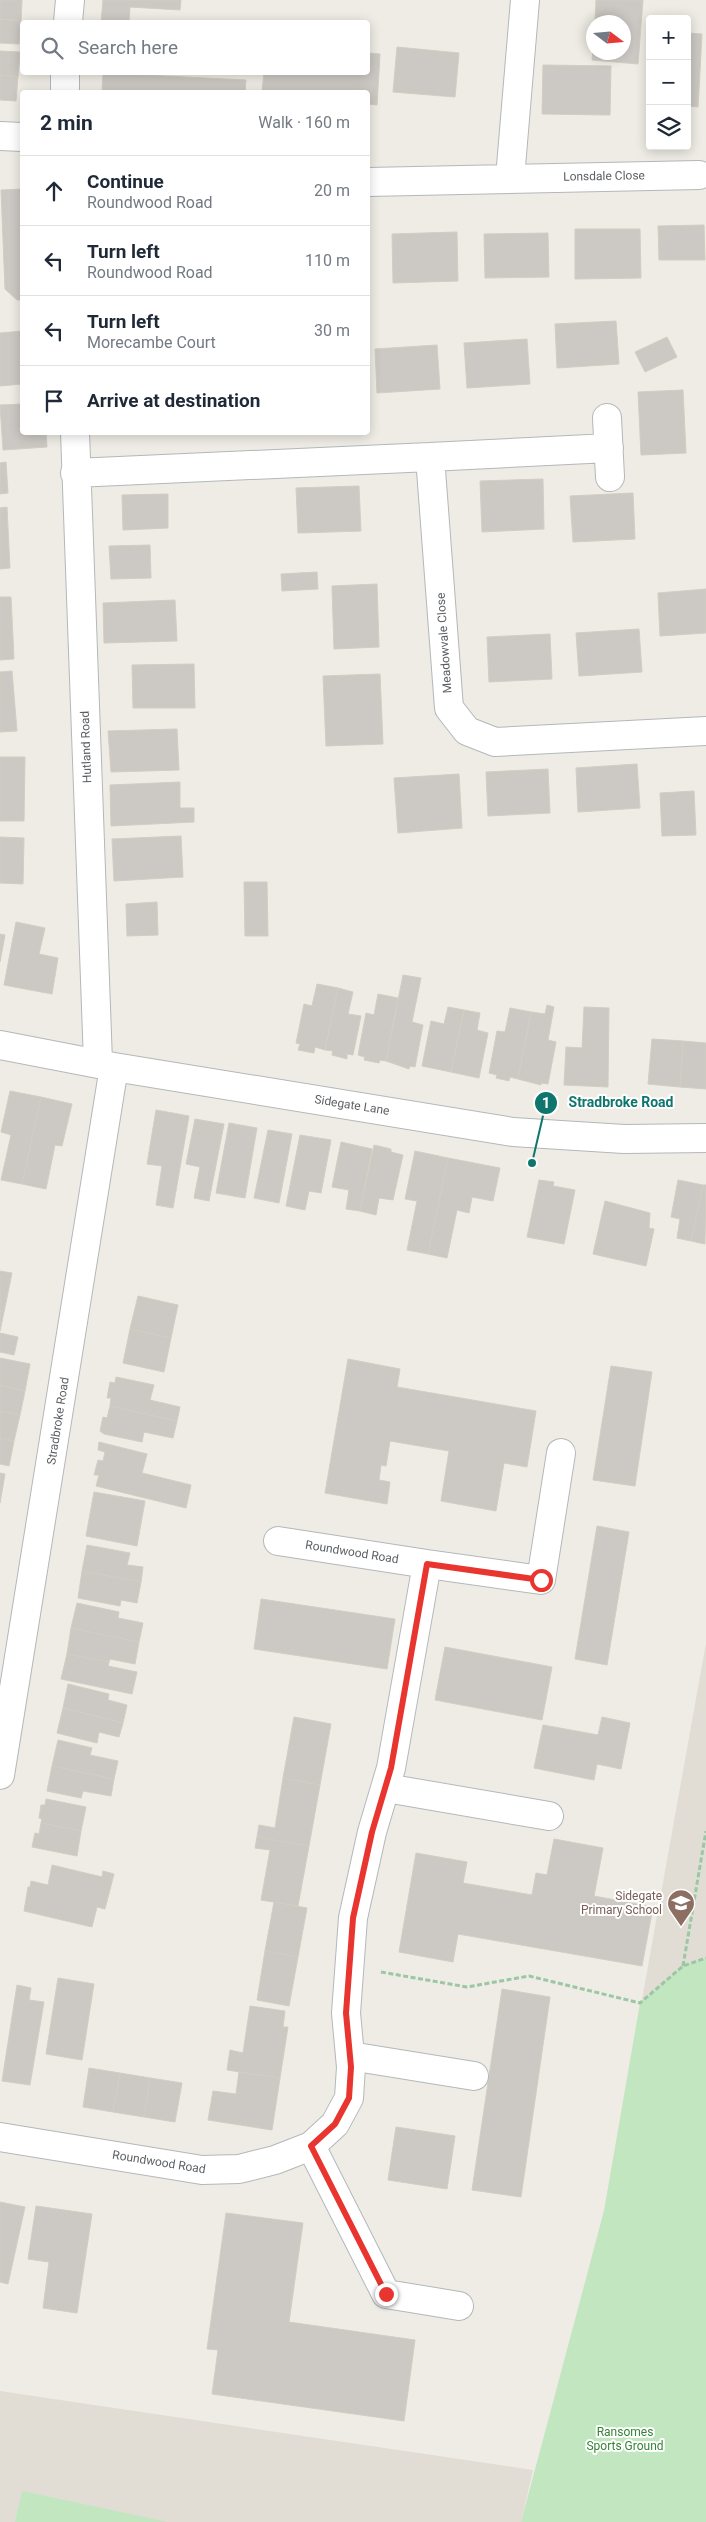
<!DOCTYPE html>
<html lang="en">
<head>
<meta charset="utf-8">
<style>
  :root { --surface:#fff; --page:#f6f6f7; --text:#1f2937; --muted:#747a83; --line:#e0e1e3 }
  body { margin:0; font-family:Roboto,sans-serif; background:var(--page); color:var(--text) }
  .controls { position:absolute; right:15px; top:15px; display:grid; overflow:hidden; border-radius:5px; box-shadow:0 2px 12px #0003 }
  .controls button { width:45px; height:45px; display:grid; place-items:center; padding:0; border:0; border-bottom:1px solid var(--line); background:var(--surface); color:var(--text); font:25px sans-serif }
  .compass { position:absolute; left:586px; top:15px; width:45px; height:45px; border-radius:50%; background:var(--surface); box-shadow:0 2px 12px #0003; rotate:106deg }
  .stop { position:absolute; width:15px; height:15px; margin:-11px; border:4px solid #e83530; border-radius:50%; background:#fff }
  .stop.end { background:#e83530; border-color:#fff; box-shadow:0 1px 5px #0008 }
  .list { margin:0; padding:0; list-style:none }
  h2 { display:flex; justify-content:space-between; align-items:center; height:65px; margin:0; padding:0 20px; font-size:21px }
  h2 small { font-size:16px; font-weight:400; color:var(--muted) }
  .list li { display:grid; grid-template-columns:32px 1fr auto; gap:15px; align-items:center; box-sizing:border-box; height:70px; padding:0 20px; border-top:1px solid var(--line) }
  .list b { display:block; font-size:19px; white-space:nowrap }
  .list p { margin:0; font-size:16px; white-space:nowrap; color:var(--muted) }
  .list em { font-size:16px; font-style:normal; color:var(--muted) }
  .icon { flex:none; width:28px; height:28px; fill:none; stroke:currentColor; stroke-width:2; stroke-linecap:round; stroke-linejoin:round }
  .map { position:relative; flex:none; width:706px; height:2522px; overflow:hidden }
  .search { position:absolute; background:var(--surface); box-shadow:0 2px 12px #0003; left:20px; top:20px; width:350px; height:55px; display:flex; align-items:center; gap:12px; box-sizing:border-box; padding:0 18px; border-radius:5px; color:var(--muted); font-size:19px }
  .panel { position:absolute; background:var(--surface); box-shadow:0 2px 12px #0003; left:20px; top:90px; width:350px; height:345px; border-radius:5px }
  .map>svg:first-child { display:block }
  .education { fill:#e1ddd5 }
  .green { fill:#c2e6c0 }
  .building { fill:#ccc8c3; stroke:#d3cdc2 }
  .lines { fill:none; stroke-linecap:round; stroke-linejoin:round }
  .minor-casing { stroke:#b4b7bb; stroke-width:30 }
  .path { stroke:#9ac7a4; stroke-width:3; stroke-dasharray:5 2.5; stroke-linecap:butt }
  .minor { stroke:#fff; stroke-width:28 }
  .route { stroke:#e83530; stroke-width:6 }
  .labels { text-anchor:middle; stroke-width:4; stroke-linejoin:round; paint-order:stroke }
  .street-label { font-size:12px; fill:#5c6064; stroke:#fff }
  .education-label { font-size:12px; fill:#785e54; stroke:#fff; text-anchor:end }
  .park-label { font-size:12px; fill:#358335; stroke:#fff }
  .leader { fill:none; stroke:#0f766e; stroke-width:2 }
  .callout-dot { fill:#0f766e; stroke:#fff; stroke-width:2 }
  .mark-label { font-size:15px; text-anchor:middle; font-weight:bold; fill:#fff }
  .callout-label { font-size:14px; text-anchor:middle; font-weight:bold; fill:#0f766e; stroke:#fff; stroke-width:4; stroke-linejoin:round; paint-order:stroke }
</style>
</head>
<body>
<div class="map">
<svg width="706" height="2522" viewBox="0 0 706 2522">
  <rect width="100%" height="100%" fill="#eeece4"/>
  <path class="education" d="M706,1643v650l-117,-25 15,-57z
    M0,2391l533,79 -12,52h-521z"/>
  <path class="green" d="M706,1958v564h-185l83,-311 36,-208 43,-37z
    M22,2491l146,31h-153z"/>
  <path class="building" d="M0,0h22l-1,21 -21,-2z
    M103,0h78l-1,10 -50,-3 -1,15h-28z
    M596,0h47l-5,64 -46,-4 2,-24v16h30v-30h-29z
    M0,19l21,2 -2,23 -19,-1z
    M687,33l15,1 -4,73 -11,-1z
    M397,47l62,6 -4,44 -62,-5z
    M0,51l20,1 -2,25 -18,-2z
    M368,53l12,1 -3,51 -9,-1v-12h-106l2,-20h104z
    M543,65l68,1 -1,49 -68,-1z
    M103,73l143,7 -1,12h-143z
    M0,75l18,2 -2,24 -16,-1z
    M22,189v111h-5l-12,-11 -4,-99z
    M704,225l1,35h-46l-1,-34z
    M575,229h65l1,49 -66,1z
    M457,232l1,49 -65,2 -1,-49z
    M548,233l1,44 -64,1 -1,-44z
    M616,321l3,43 -62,4 -2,-44z
    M22,331v53l-22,2v-53z
    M667,337l10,20 -32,15 -10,-20z
    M527,339l3,45 -63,4 -3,-45z
    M437,345l3,44 -63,4 -2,-44z
    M683,390l3,63 -45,2 -3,-63z
    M22,404v28h24l1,15 -44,3 -3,-45z
    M6,462l2,31 -8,1v-31z
    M543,479l1,50 -62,3 -2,-51z
    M359,486l2,45 -63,2 -2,-45z
    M633,493l2,46 -62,3 -3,-46z
    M168,494v34l-45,2 -1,-35z
    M7,507l3,61 -10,1v-61z
    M150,545l1,33 -40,1 -2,-33z
    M317,572l1,17 -36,2 -1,-17z
    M377,584l2,63 -45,2 -2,-63z
    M706,589v44l-46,3 -2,-43z
    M0,597h11l3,62 -14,1z
    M175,600l2,41 -73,2 -1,-40z
    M639,629l3,43 -63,4 -3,-43z
    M550,634l2,45 -63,3 -2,-45z
    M194,664l1,44h-62l-1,-43z
    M12,671l5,60 -17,1v-60z
    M380,674l3,70 -57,2 -3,-70z
    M177,729l2,41 -68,2 -3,-41z
    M0,757h25l-1,64h-24z
    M637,764l3,44 -62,4 -2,-44z
    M548,769l2,44 -62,3 -2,-44z
    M459,774l3,54 -64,5 -4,-55z
    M180,782v26h14v14l-83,4 -1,-41z
    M694,791l2,44 -34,1 -2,-43z
    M181,836l2,41 -69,4 -2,-42z
    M0,837l24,1 -1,46 -23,-1z
    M244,882h23l1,54h-23z
    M157,902l1,33 -31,1 -1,-32z
    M16,922l29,6 -6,26 19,4 -6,36 -48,-9z
    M0,934l5,1 -5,27z
    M403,975l18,3 -9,44 11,3 -8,42 -5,-1 -1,3 -23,-8z
    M317,984l21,4 -13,62 -10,-3 -1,6 -16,-3 2,-6 -4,-1 8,-39 8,2z
    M338,988l15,4 -5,22 13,2 -8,39 -6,-1v5l-15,-4 1,-4 -8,-1z
    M378,994l20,4 -12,63 -6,-1 -1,3 -15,-3 1,-3 -7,-2 8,-42 8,2z
    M547,1005l7,2 -6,33 8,2 -8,42 -7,-1v2l-23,-6 13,-67 14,2z
    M448,1007l16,3 -13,62 -29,-6 9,-45 13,3z
    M584,1007l25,1 -1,79 -44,-2 2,-38 16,1z
    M510,1008l21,4 -13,67 -8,-2 -1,4 -13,-3 1,-3 -8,-2 8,-42 8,1z
    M464,1010l16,3 -3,17 11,3 -9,45 -28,-6z
    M652,1039l31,2 -3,46 -32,-3z
    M683,1041l23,2v46l-26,-2z
    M10,1091l31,6 -19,87 -21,-4 10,-45 -10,-3z
    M41,1097l31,7 -10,42 -7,-1 -9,44 -24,-5z
    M156,1110l33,6 -16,92 -17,-3 6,-39 -15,-2z
    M195,1119l29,5 -15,77 -15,-3 6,-31 -14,-3z
    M229,1123l28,5 -12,70 -29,-5z
    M268,1130l24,4 -13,69 -25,-5z
    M300,1135l31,5 -10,53 -12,-2 -4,19 -19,-4z
    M341,1142l31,7 -12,62 -14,-2 3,-19 -17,-3z
    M374,1145l17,4v3l12,3 -10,45 -14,-2 -3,17 -16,-4z
    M415,1151l33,7 -20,96 -21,-4 10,-49 -12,-2z
    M448,1158l52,10 -7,33 -21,-4 -3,16 -12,-3 -10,48 -19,-4z
    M539,1180l15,2 -1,4 22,4 -11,54 -37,-7z
    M678,1180l25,5 -12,56 -14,-3 3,-19 -9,-2z
    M703,1185h3l-1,59 -14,-3z
    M605,1201l45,12 -1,15 5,1 -8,37 -53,-12z
    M0,1271l12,2 -8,39 -4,-1z
    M138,1296l40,9 -7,33 -41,-9z
    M0,1311l4,1 -4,19z
    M130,1329l41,9 -7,34 -41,-9z
    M0,1333l18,4 -4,18 -14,-3z
    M0,1358l30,6 -5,27 -25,-6z
    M348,1359l52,10 -3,18 139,24 -9,56 -23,-4 -8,48 -55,-10 8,-50 -59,-10 -4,25 -5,-1 -2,15 11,2 -3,22 -62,-11z
    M611,1366l41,6 -17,114 -42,-6z
    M116,1377l38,8 -4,15 30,7 -3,14 -67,-15 1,-8h-4l3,-16 5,1z
    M0,1385l25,6 -5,24 -20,-4z
    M110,1406l67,15 -4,17 -29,-6 -2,10 -38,-8 -4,-3 3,-14 4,1z
    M0,1411l20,4 -6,26 -14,-3z
    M0,1438l14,3 -5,25 -9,-2z
    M99,1442l48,12 -5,19 49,12 -5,23 -90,-22 3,-11h-5l4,-15 5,1 2,-9 -7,-2z
    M0,1473l5,1 -5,29z
    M94,1492l51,9 -8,45 -51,-10z
    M597,1526l32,6 -22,133 -32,-6z
    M87,1545l43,8 -3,12 16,2 -2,15 -59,-11z
    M82,1571l59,11 -4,21 -16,-3 -1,6 -42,-8z
    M261,1599l134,20 -8,50 -133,-20z
    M77,1603l42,9 -1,6 25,5 -4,19 -68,-14z
    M71,1628l68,14 -4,22 -25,-5 -1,3 -42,-8z
    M445,1647l107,20 -10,53 -107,-20z
    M67,1654l42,8 -1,4 29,6 -5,22 -71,-15z
    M68,1684l41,10 -1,6 19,5 -4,18 -60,-15z
    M63,1708l60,15 -4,14 -20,-5 -2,11 -40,-10z
    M294,1717l37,7 -11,61 -37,-7z
    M602,1717l28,6 -9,46 -24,-5 -3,16 -60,-12 9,-43 55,10z
    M58,1740l34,8 -2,7 28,6 -4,18 -62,-13z
    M52,1766l62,13 -3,17 -28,-5 -2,7 -34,-7z
    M283,1778l37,7 -11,61 -52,-9 2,-12 16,3z
    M46,1799l40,8 -5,24 -40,-8 1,-4 -3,-1 2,-13h4z
    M41,1823l40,8 -4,25 -45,-9 3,-14 4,1z
    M257,1837l52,9 -11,60 -37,-6 9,-50 -15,-2z
    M554,1839l49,9 -9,48 59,11 -11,59 -184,-32 -5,28 -54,-10 17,-99 51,9 -4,21 69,12 4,-22 11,2z
    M52,1865l50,12 1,-6 11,3 -9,35 -8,-2 -5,20 -68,-16 4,-24h2l1,-6 17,4z
    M274,1902l33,6 -9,49 -33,-6z
    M265,1951l33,6 -9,49 -32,-6z
    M58,1978l36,6 -12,76 -36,-6z
    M17,1985l14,3 -2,12 15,2 -14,83 -28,-4z
    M502,1989l48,8 -29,200 -49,-7z
    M250,2006l35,5 -2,16h5l-8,51 -53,-8 3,-20 13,3z
    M89,2068l31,5 -7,39 -30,-5z
    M239,2072l41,6 -8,52 -64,-10 5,-29 23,3z
    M120,2073l30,5 -6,39 -31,-5z
    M150,2078l32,5 -7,39 -31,-5z
    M396,2127l59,9 -8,53 -59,-9z
    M0,2202l25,5 -17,77 -8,-2z
    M36,2206l56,8 -15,99 -34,-5 6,-46 -21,-3z
    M226,2213l77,10 -14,99 126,18 -11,81 -192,-27 6,-44 -11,-1z"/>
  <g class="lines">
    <g class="minor-casing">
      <path id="minor" d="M68,22l2,-22
        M65,92v-20
        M0,136l22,1
        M510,178l15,-178
        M368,182l331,-7
        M607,418l3,59
        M75,432l23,630
        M430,457l179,-9
        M75,473l355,-16 19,251 18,23 28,11 211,-11
        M0,1045l114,22 399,65 111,7 82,-1
        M278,1541l149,23
        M0,1775l114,-708
        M386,1788l163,28
        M350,2056l124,20
        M0,2137l202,33 37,-1 36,-9 36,-14 24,-22 14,-26 2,-31 -5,-54 7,-95 19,-86 19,-64 36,-204 114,16 20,-127
        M311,2146l75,148 73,12"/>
    </g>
    <path class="path" d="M683,1966l23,-135
      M381,1972l86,15 62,-11 111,27 43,-37 23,-8"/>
    <use href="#minor" class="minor"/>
  </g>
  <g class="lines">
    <path class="route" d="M386,2294l-75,-148 24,-22 14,-26 2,-31 -5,-54 7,-95 19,-86 19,-64 36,-204 114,16"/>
  </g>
  <defs>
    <g id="school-pin" transform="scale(1.4375)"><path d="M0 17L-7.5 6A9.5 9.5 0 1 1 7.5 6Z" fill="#8d6e63" stroke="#fff"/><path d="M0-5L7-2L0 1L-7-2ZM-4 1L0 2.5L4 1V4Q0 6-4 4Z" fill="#fff"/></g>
  </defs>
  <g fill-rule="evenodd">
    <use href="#school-pin" x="681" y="1903"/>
  </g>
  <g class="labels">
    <g class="street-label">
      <text transform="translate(604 176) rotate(-1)" y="4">Lonsdale Close</text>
      <text transform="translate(444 643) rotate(-94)" y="4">Meadowvale Close</text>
      <text transform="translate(86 747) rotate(-92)" y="4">Hutland Road</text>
      <text transform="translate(352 1105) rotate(9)" y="4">Sidegate Lane</text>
      <text transform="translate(58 1421) rotate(-81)" y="4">Stradbroke Road</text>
      <text transform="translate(352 1552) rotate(9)" y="4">Roundwood Road</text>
      <text transform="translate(159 2162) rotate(9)" y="4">Roundwood Road</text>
    </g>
    <g class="education-label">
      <text x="662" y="1900">Sidegate<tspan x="662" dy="14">Primary School</tspan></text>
    </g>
    <g class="park-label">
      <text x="625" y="2436">Ransomes<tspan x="625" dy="14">Sports Ground</tspan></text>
    </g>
  </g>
  <path class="leader" d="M532 1163L546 1103"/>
  <g class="callout-dot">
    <circle cx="532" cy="1163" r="5"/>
    <circle cx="546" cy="1103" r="12"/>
  </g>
  <g class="mark-label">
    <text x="546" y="1108">1</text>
  </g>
  <g class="callout-label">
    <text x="621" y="1107">Stradbroke Road</text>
  </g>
</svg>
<div class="controls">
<button>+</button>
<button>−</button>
<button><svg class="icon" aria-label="layers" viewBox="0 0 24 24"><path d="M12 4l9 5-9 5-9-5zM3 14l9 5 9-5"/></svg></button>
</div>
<svg class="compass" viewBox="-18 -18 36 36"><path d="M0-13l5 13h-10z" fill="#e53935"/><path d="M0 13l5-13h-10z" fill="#747a83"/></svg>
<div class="stop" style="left:541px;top:1580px"></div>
<div class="stop end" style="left:386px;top:2294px"></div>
<div class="search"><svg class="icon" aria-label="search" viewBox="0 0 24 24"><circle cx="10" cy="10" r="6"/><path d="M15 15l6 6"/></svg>Search here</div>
<section class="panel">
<h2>2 min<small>Walk · 160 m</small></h2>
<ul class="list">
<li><svg class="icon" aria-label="ahead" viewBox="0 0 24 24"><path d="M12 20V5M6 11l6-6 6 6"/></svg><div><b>Continue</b><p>Roundwood Road</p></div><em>20 m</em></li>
<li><svg class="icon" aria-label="left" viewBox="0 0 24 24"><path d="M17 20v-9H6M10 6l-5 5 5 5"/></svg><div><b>Turn left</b><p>Roundwood Road</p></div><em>110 m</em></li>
<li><svg class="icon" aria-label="left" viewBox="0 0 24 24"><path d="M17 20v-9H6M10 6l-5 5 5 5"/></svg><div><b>Turn left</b><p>Morecambe Court</p></div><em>30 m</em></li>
<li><svg class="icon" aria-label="arrive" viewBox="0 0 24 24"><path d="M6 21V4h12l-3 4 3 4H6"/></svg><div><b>Arrive at destination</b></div></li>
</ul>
</section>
</div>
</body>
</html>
